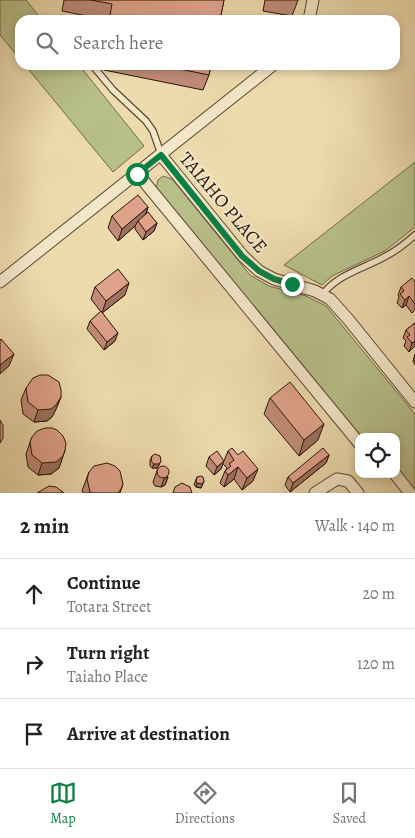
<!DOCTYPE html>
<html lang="en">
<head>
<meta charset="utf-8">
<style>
  :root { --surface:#fff; --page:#f2f2f2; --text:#202124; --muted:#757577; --line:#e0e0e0; --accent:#0b8043 }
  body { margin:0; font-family:Alegreya,serif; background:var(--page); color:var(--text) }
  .controls { position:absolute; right:15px; bottom:15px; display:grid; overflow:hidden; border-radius:10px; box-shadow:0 2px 8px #0003 }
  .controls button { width:45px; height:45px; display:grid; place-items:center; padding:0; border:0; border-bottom:1px solid var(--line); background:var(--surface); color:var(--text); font:25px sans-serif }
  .stop { position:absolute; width:15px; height:15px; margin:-11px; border:4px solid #0b8043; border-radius:50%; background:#fff }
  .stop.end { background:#0b8043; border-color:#fff; box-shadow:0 1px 5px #0008 }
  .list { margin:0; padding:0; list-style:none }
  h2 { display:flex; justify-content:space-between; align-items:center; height:65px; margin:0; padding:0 20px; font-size:21px }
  h2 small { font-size:16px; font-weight:400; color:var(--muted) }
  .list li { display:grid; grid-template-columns:32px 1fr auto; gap:15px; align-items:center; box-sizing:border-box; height:70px; padding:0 20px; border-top:1px solid var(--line) }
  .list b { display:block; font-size:19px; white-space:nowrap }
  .list p { margin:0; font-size:16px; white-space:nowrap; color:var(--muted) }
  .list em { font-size:16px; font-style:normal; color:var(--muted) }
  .icon { flex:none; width:28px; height:28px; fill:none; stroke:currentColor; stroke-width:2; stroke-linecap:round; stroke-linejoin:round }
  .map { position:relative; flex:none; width:415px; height:493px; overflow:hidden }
  .search { position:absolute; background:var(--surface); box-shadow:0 2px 8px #0003; left:15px; right:15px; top:15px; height:55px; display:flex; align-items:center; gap:12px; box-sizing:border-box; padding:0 18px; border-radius:15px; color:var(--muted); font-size:19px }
  .sheet { height:275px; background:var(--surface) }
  nav { display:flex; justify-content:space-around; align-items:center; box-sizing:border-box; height:70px; border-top:1px solid var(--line); background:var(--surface); font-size:14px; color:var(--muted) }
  nav a { display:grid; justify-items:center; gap:2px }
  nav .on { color:var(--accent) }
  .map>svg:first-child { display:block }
  .green { fill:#b8c08a; stroke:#726a48 }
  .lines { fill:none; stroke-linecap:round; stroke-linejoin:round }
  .lane-casing { stroke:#5d4630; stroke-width:8 }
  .street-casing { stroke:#5d4630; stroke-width:13 }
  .lane { stroke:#f3e7ca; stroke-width:5.5 }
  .street { stroke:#f3e7ca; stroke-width:11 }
  .wall { fill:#c08b78; stroke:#2d1406 }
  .shaded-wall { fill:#9c7161; stroke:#2d1406 }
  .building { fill:#dfa28b; stroke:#2d1406 }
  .route { stroke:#0b8043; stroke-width:6 }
  .labels { text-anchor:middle; stroke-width:4; stroke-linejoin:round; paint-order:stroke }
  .street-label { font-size:19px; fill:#2d1406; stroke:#f3e7ca }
</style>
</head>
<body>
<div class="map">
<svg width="415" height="493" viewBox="0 0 415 493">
  <rect width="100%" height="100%" fill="#eddaad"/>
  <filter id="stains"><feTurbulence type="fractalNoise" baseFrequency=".004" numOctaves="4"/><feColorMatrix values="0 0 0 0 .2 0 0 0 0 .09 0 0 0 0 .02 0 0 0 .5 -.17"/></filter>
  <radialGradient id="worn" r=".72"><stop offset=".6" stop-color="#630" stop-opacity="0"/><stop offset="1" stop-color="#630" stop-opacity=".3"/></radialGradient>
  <path class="green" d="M0,0h26l16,20h-22v39l-20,-24z
    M25,65h54l65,81 -31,26z
    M415,162v65l-30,24 -53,25 -10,9 -38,-20z
    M163,176l9,3 78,96 19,11 37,10 20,10 89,108v79l-19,-21v-35h-36l-204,-248 2,-9z"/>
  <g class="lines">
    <g class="lane-casing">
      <path id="lane" d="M93,66l20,24 33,31 7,10 8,23
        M322,295c16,-21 41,-26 64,-39 10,-5 20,-13 29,-21"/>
    </g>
    <g class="street-casing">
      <path id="street" d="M309,20l4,-20
        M161,155l82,101 16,15 15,8 41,12 15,8 18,20 67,83
        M137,173l222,270
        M0,282l273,-217
        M395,474l15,19
        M315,493l22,-14 11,2 10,12"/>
    </g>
    <use href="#lane" class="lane"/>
    <use href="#street" class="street"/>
  </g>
  <path class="wall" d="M64,0h160l-4,20h-113l-45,-9z
    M265,0h33l-6,16 -29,-5z
    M100,65h111l-2,10 -6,15 -99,-20z
    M148,207l-2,7 11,9 -3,8 -11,9 -8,-11v-3l-17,15 -10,-13 4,-12z
    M415,282v28l-3,3 -6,-8 -4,3 -5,-5 2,-6 -1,-2 3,-8z
    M95,287l30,8 -23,18 13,28 -11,9 -17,-21 3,-8 11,-9 -10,-13z
    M415,323v23l-6,6 -5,-6 2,-5 -3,-3 3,-8z
    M415,354v11l-2,-4z
    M26,388l35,9 -5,12 -4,8 -5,4 -13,1 -11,-8 -2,-14z
    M270,398l48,42 -19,16 -35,-42z
    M32,437l33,13 -6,18 -8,6 -13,1 -10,-8 -2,-13z
    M228,451l25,30 -11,9 -8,-11 -10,8 -4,-4 5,-12 2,-3 -4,-4 -2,5 -7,6 -8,-9 3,-9 15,4z
    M329,455l-3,8 -36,29 -5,-7 3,-8z
    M152,456l7,9 -2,3h-5l-2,-2v-6z
    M158,468l10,9 -3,8 -4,2 -6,-1 -2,-4z
    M89,472l34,12 -3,9h-37l-1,-2z
    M197,477l7,4 -3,7 -5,-1 -2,-2z"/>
  <path class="shaded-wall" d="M148,207l-4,12 -6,2 -3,5 -17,15 4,-12z
    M157,223l-3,8 -11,9 3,-8z
    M129,283l-4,12 -23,18 4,-12z
    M409,296l-3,9 -4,3 3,-8z
    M118,333l-3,8 -11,9 3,-8z
    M415,341v5l-6,6 3,-9z
    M14,354l-5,12 -9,8v-9z
    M61,397l-5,12 -4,8 -5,4 -13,1 4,-12z
    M324,424l-6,16 -19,16 5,-16z
    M65,450l-6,18 -8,6 -13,1 4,-12z
    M329,455l-3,8 -36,29 3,-9z
    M161,461l-2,4 -2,3h-5l2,-4z
    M224,461l-3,8 -7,6 3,-8z
    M238,467l-4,12 -10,8 4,-12z
    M258,469l-5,12 -11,9 5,-12z
    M168,477l-3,8 -4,2 3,-8z
    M204,481l-3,7 -5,-1 1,-4z"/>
  <path class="building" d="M91,0h133l-4,20h-111l3,-16z
    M160,65h51l-2,10z
    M138,195l10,12 -26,22 -10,-13z
    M148,212l9,11 -11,9 -8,-11z
    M118,269l11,14 -23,18 -11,-14z
    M412,278l3,4v22l-6,-8 -4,4 -5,-6 4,-3 -3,-4z
    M101,311l17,22 -11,9 -17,-21z
    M415,323v18l-3,2 -5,-6 3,-2 -4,-5z
    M1,339l13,15 -14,11v-25z
    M40,375h8l11,7 2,8v7l-5,8 -5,4 -13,1 -10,-8 -2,-14 7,-10z
    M290,382l34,42 -20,16 -34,-42z
    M0,420l3,5v13l-3,5z
    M45,428h7l5,2 6,6 3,7 -1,7 -2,6 -7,6 -14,1 -10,-8 -2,-13 2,-5 5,-6z
    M232,448l6,7 5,-4 15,18 -11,9 -9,-11 -10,8 -3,-4 6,-5 -2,-2 5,-4 -6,-9z
    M323,448l6,7 -36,28 -5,-6z
    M217,451l7,10 -7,6 -8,-10z
    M155,454l5,2 1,5 -2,3h-5l-3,-3 1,-5z
    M107,463l8,3 5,5 3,13 -2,5 -3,4h-26l-2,-1 -3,-13 2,-7 5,-6z
    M157 472a6 6 0 1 1 12 0a6 6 0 1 1-12 0Z
    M201,476l2,1 1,4 -2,3 -5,-1 -1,-2 1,-4z
    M182,483l8,4 2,6h-19l2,-6z
    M49,486l7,1 7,5 1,1h-27z"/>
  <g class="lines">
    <path class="route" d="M137,174l24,-19 81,101 17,15 15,8 18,5"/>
  </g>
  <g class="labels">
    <g class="street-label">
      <text transform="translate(224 202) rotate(50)" y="7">TAIAHO PLACE</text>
    </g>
  </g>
  <rect width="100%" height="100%" filter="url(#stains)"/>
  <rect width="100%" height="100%" fill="url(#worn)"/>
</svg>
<div class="controls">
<button><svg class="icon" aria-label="locate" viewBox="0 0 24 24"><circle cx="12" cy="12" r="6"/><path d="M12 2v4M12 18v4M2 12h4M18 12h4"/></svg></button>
</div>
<div class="stop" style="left:137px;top:174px"></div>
<div class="stop end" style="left:292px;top:284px"></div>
<div class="search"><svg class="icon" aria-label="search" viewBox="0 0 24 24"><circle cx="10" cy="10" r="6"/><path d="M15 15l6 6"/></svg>Search here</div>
</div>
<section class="sheet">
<h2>2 min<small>Walk · 140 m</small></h2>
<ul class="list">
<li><svg class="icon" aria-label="ahead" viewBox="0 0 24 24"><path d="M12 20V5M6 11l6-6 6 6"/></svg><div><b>Continue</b><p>Totara Street</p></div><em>20 m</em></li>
<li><svg class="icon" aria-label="right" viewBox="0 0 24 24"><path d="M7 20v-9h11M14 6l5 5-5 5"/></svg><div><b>Turn right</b><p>Taiaho Place</p></div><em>120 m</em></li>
<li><svg class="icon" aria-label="arrive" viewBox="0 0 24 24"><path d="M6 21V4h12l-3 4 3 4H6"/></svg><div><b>Arrive at destination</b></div></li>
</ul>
</section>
<nav>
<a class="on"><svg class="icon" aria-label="map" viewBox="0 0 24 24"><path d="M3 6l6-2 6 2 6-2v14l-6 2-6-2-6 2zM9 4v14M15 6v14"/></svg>Map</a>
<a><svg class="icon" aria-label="directions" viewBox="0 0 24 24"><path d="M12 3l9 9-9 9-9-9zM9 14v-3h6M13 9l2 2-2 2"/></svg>Directions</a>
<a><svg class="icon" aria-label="saved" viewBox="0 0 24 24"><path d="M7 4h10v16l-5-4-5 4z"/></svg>Saved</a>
</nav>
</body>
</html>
